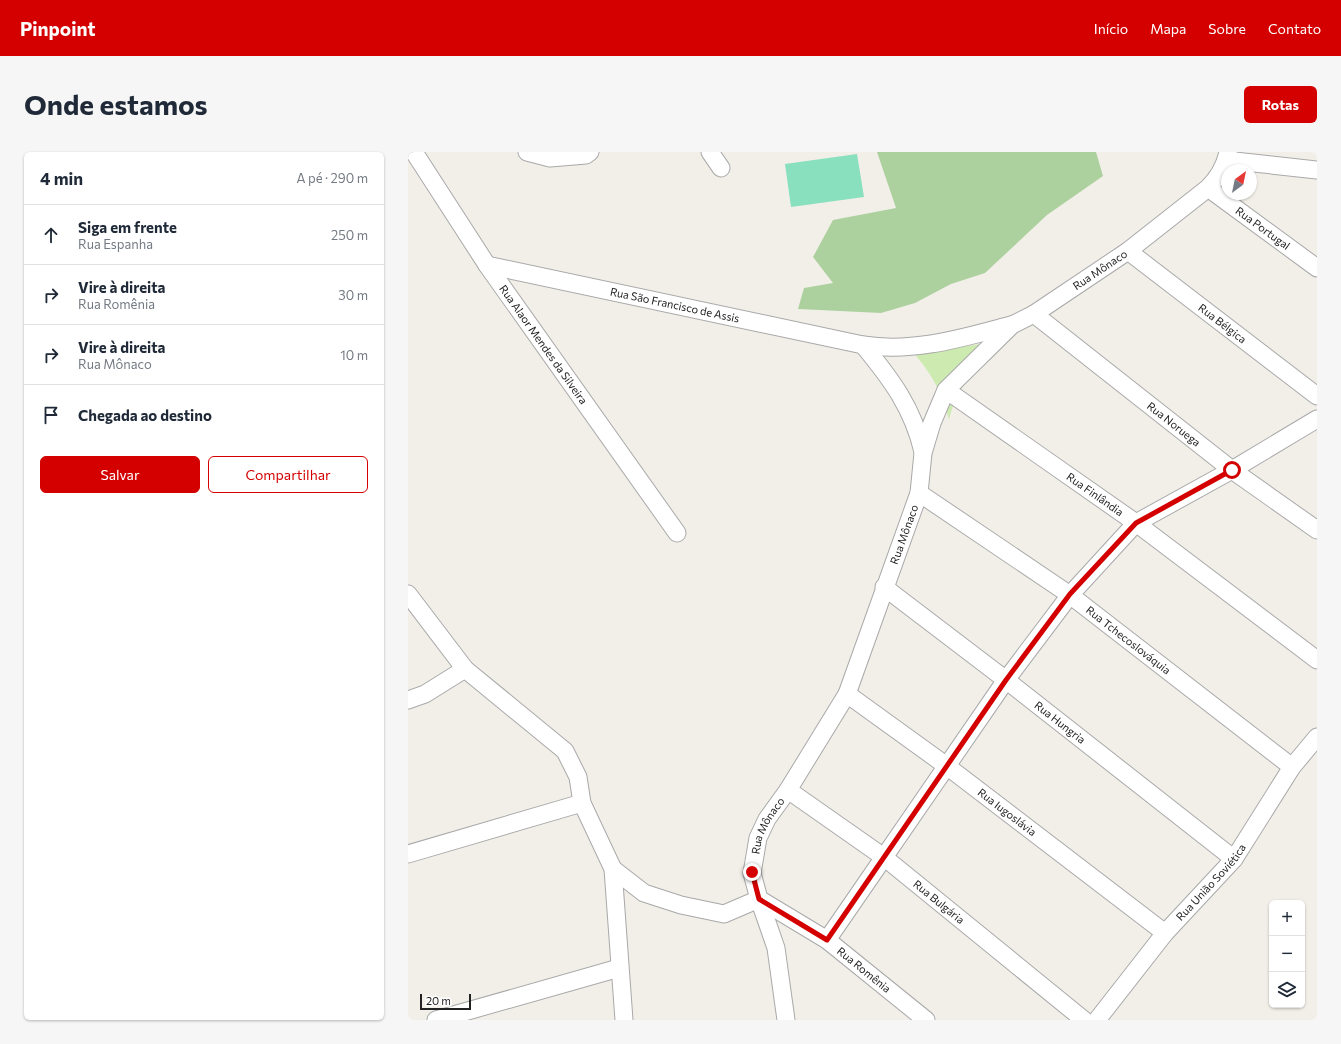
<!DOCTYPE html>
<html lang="pt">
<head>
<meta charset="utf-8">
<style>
  :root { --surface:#fff; --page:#f6f6f7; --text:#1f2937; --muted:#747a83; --line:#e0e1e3; --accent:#d40000 }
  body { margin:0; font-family:Commissioner,sans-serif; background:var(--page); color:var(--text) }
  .controls { position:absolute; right:12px; bottom:12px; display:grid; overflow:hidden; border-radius:6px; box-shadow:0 1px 3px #0004 }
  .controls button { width:36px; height:36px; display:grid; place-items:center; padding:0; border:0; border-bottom:1px solid var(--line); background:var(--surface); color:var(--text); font:20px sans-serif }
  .compass { position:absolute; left:813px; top:12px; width:36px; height:36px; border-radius:50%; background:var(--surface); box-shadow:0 1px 3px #0004; rotate:33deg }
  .scale { position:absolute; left:12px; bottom:10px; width:51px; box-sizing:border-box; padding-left:4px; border:2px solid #222; border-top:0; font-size:11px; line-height:14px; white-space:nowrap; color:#222; -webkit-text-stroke:3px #fff; paint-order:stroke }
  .stop { position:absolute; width:12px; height:12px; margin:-9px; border:3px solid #d40000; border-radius:50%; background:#fff }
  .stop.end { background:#d40000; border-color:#fff; box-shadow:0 1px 4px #0008 }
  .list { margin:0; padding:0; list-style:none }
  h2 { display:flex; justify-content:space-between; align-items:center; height:52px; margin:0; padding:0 16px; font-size:17px }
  h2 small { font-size:13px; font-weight:400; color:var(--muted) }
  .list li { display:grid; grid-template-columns:26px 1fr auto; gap:12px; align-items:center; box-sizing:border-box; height:60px; padding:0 16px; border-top:1px solid var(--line) }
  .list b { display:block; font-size:15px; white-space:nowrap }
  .list p { margin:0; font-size:13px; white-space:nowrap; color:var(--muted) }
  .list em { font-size:13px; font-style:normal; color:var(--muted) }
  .actions { display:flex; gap:8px; padding:12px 16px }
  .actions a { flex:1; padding:9px 0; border:1px solid var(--accent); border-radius:6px; text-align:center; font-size:14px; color:var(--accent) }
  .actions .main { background:var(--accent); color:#fff }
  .icon { flex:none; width:22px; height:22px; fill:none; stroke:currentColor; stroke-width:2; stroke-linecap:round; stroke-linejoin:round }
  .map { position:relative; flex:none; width:909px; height:868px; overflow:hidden; border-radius:6px }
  header { display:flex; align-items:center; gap:24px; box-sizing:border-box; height:56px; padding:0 20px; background:var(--accent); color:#fff }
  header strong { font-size:19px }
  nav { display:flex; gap:22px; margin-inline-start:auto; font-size:14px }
  .intro { display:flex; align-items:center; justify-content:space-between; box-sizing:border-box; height:96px; padding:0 24px }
  h1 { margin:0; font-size:28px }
  .button { padding:10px 18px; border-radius:6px; background:var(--accent); color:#fff; font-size:14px; font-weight:700 }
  main { display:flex; gap:24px; padding:0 24px }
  aside { flex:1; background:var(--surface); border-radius:6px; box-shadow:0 1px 3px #0004 }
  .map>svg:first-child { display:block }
  .grass { fill:#cdebb0 }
  .forest { fill:#add19e }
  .pitch { fill:#88e0be }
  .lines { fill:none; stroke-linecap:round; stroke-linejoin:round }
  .minor-casing { stroke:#a9a9a9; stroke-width:19 }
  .minor { stroke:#fff; stroke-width:17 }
  .route { stroke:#d40000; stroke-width:5 }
  .labels { text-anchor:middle; stroke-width:4; stroke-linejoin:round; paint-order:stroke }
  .street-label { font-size:11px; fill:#222; stroke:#fff }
</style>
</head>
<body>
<header>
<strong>Pinpoint</strong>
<nav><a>Início</a><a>Mapa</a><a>Sobre</a><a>Contato</a></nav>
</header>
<div class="intro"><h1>Onde estamos</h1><a class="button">Rotas</a></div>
<main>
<aside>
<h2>4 min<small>A pé · 290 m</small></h2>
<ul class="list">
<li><svg class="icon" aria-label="ahead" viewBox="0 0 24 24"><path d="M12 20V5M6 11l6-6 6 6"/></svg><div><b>Siga em frente</b><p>Rua Espanha</p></div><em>250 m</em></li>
<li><svg class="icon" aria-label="right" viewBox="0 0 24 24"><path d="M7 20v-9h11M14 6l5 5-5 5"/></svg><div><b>Vire à direita</b><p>Rua Romênia</p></div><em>30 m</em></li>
<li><svg class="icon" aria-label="right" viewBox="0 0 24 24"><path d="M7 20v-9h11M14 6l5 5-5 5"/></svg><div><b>Vire à direita</b><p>Rua Mônaco</p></div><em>10 m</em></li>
<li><svg class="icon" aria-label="arrive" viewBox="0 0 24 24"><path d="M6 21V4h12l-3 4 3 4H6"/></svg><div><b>Chegada ao destino</b></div></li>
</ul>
<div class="actions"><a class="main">Salvar</a><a>Compartilhar</a></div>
</aside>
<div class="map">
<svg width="909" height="868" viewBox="0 0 909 868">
  <rect width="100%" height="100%" fill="#f2efe9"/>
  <path class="grass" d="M573,192c-2,8 -4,17 -8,24 -9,18 -20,32 -24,52 -6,-27 -19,-49 -38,-70l24,1z"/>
  <path class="forest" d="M469,0h219l7,24 -56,39 -62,58 -34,11 -36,19 -34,10 -83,-4 6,-21 29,-5 -20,-26 20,-37 63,-12z"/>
  <path class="pitch" d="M449,2l7,43 -73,10 -6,-43z"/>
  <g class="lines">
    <g class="minor-casing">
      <g id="minor">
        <path id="s1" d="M6,0l73,113 190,268"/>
        <path d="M119,0l23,6 36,-3 4,-3"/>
        <path d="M302,0l11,16"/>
        <path d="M818,8l91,10"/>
        <path id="s2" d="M800,36l109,80"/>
        <path id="s3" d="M720,99l189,145"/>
        <path id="s4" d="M79,113l376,80c51,8 99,-7 148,-20"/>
        <path id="s5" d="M626,162l198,156 85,60"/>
        <path d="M455,193c28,34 50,63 60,107"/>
        <path id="s6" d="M538,238l190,133 181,137"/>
        <path id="s7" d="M511,341l151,102 222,172"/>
        <path id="s8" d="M476,435l122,93 228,179"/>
        <path d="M0,442l57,75 100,82 13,26 4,26 31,66 11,151"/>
        <path id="s9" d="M439,542l101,73 217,166"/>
        <path d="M0,548l17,-6 40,-25"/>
        <path id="s10" d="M380,638l97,68 199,162"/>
        <path d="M0,702l174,-51"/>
        <path id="s11" d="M205,717l31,24 37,12 43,9 35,-15 68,41 99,80"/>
        <path d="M419,788l179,-260 64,-85 66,-72 96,-53 85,-51"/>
        <path d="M28,868l183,-52"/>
        <path id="s12" d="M378,868l-10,-72 -17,-49 -7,-26 6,-35 9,-19 21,-29 59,-96 72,-201 4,-40 9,-30 14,-33 66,-65 22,-11 94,-63 80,-63c10,-10 17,-22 20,-36"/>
        <path id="s13" d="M689,868l68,-87 69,-74 58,-92 25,-30"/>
      </g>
    </g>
    <use href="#minor" class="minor"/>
  </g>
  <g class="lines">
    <path class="route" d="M344,720l7,27 68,41 179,-260 64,-86 66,-71 96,-53"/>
  </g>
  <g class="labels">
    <g class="street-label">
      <text dy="4" stroke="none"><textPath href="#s2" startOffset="68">Rua Portugal</textPath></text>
      <text dy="4" stroke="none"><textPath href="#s12" startOffset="874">Rua Mônaco</textPath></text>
      <text dy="4" stroke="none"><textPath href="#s4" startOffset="192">Rua São Francisco de Assis</textPath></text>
      <text dy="4" stroke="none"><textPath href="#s3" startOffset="119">Rua Bélgica</textPath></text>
      <text dy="4" stroke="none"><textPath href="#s1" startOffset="232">Rua Alaor Mendes da Silveira</textPath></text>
      <text dy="4" stroke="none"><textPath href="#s5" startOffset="178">Rua Noruega</textPath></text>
      <text dy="4" stroke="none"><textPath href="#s6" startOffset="182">Rua Finlândia</textPath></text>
      <text dy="4" stroke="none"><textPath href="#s12" startOffset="526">Rua Mônaco</textPath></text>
      <text dy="4" stroke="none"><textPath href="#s7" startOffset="256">Rua Tchecoslováquia</textPath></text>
      <text dy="4" stroke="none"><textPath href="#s8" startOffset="222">Rua Hungria</textPath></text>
      <text dy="4" stroke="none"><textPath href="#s9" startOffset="199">Rua Iugoslávia</textPath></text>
      <text dy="4" stroke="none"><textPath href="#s12" startOffset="202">Rua Mônaco</textPath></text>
      <text dy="4" stroke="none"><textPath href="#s13" startOffset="179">Rua União Soviética</textPath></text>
      <text dy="4" stroke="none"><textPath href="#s10" startOffset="188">Rua Bulgária</textPath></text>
      <text dy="4" stroke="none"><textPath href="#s11" startOffset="287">Rua Romênia</textPath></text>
    </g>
  </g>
</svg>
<div class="controls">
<button>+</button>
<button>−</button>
<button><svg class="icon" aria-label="layers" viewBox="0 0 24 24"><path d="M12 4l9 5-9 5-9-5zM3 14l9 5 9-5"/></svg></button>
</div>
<svg class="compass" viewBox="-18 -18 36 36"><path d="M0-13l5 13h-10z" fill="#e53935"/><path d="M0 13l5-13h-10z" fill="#747a83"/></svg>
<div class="scale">20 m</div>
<div class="stop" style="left:824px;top:318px"></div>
<div class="stop end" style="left:344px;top:720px"></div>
</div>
</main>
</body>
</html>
